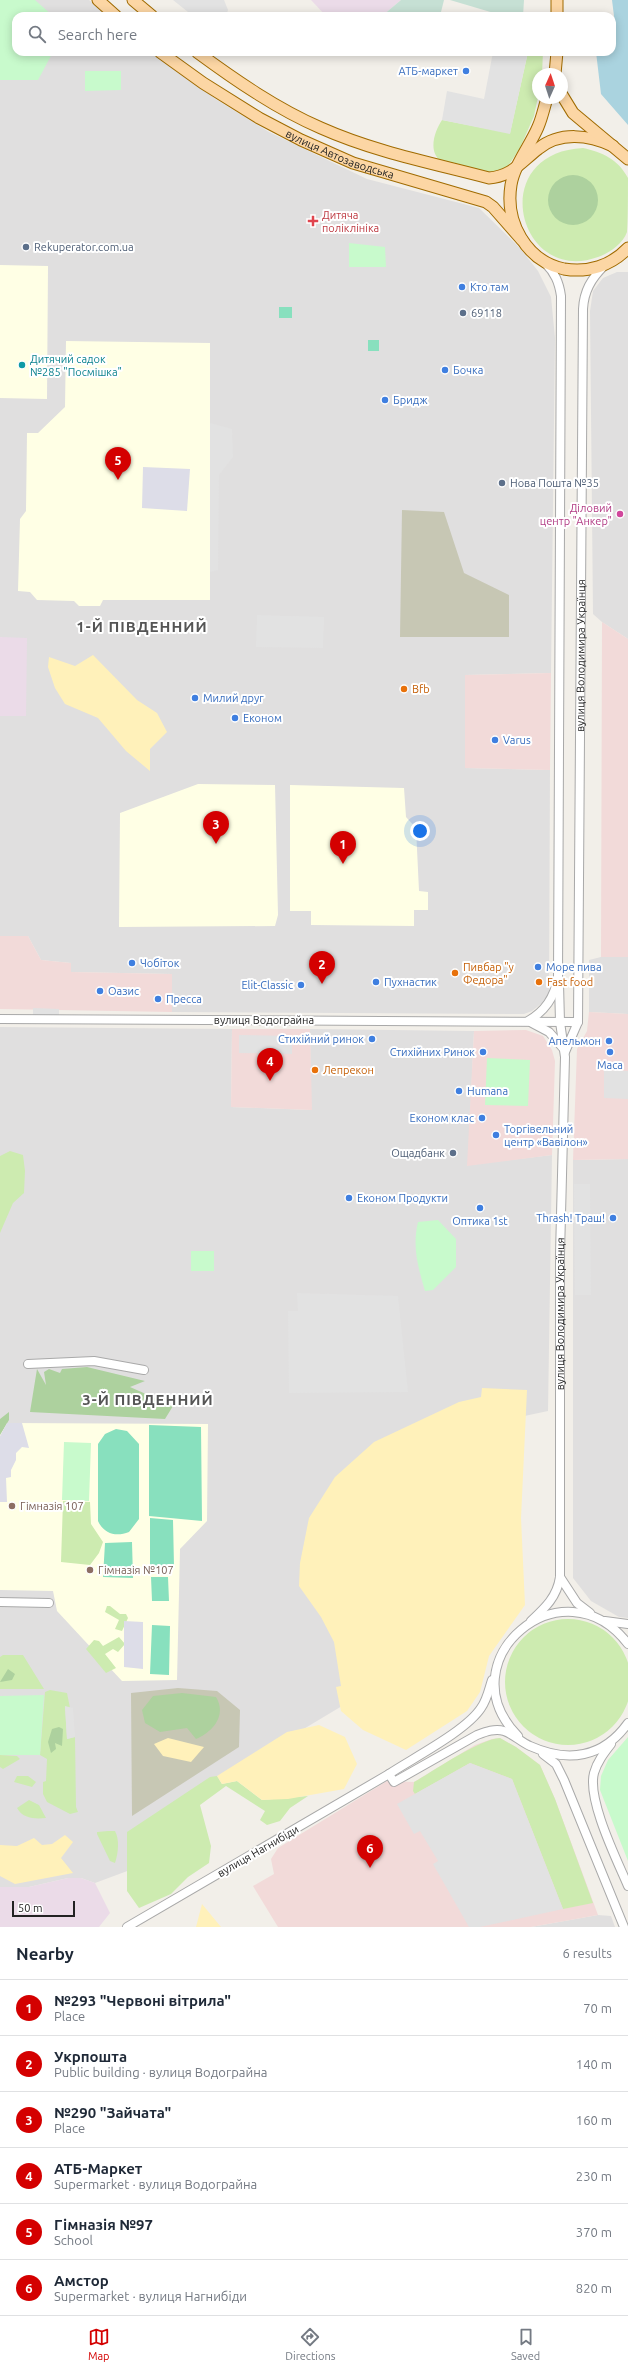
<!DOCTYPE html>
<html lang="en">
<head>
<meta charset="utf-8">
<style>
  :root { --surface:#fff; --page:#f6f6f7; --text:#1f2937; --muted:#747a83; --line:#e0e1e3; --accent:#d40000 }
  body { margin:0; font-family:Ubuntu,sans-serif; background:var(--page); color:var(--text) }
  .compass { position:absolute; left:532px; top:68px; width:36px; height:36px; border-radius:50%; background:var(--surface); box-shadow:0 2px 10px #0003; rotate:3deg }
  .scale { position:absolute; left:12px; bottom:10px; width:63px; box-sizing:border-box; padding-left:4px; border:2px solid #222; border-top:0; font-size:11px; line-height:14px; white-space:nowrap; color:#222; -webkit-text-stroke:3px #fff; paint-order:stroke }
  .you { position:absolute; left:420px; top:831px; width:14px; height:14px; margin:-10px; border:3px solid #fff; border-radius:50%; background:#1a73e8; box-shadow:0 0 0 6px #1a73e833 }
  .badge { display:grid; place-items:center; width:26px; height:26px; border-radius:50%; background:var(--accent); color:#fff; font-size:13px; font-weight:700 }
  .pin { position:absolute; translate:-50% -33px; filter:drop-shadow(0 1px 2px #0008) }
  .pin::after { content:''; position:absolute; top:21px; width:14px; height:12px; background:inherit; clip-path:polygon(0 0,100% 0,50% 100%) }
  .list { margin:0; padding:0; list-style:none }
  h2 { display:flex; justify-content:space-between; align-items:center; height:52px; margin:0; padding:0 16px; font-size:17px }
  h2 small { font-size:13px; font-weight:400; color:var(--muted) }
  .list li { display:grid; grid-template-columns:26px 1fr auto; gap:12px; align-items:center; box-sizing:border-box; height:56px; padding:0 16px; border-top:1px solid var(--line) }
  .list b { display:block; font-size:15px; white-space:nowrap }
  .list p { margin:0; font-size:13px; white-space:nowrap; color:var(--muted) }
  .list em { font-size:13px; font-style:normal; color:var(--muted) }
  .icon { flex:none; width:22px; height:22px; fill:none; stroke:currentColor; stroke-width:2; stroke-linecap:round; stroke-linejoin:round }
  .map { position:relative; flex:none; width:628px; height:1927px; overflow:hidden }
  .search { position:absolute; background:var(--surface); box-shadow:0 2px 10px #0003; left:12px; right:12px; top:12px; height:44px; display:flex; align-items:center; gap:10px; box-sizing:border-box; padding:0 14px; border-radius:12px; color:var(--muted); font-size:15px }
  .sheet { height:388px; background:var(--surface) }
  nav { display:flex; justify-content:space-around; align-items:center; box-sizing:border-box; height:56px; border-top:1px solid var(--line); background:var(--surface); font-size:11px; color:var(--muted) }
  nav a { display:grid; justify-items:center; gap:2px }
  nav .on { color:var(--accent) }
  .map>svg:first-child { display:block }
  .residential { fill:#e0dfdf }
  .commercial { fill:#f2dad9 }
  .industrial { fill:#ebdbe8 }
  .education { fill:#ffffe5 }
  .construction { fill:#c7c7b4 }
  .grass { fill:#cdebb0 }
  .forest { fill:#add19e }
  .wetland { fill:#c6e0d4 }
  .sand { fill:#fff1ba }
  .park { fill:#c8facc }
  .pitch { fill:#88e0be }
  .parking { fill:#e2e2e2 }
  .plaza { fill:#dddde8 }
  .water { fill:#aad3df }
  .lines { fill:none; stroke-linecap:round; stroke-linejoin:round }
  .minor-casing { stroke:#a9a9a9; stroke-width:10 }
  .major-casing { stroke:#a06b00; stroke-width:13 }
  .minor { stroke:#fff; stroke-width:8 }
  .major { stroke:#fcd6a4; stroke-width:11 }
  .shop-dot { fill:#3f7fe0; stroke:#fff; stroke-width:1.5 }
  .health-dot { fill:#e0444e; stroke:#fff; stroke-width:1.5 }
  .service-dot { fill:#5c6f8a; stroke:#fff; stroke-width:1.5 }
  .culture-dot { fill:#0f9aa8; stroke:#fff; stroke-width:1.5 }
  .hotel-dot { fill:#d1479c; stroke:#fff; stroke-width:1.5 }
  .food-dot { fill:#e8710a; stroke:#fff; stroke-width:1.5 }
  .education-dot { fill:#8d6e63; stroke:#fff; stroke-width:1.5 }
  .labels { text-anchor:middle; stroke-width:4; stroke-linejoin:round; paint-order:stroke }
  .shop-label { font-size:11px; fill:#366cbe; stroke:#fff; text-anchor:start }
  .street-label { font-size:11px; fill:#222; stroke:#fff }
  .health-label { font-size:11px; fill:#be3a42; stroke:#fff; text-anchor:start }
  .service-label { font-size:11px; fill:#4e5e75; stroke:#fff; text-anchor:start }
  .culture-label { font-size:11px; fill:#0d838f; stroke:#fff; text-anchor:start }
  .hotel-label { font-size:11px; fill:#b23c85; stroke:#fff; text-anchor:end }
  .food-label { font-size:11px; fill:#c56008; stroke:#fff; text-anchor:start }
  .education-label { font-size:11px; fill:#785e54; stroke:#fff; text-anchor:start }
  .district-label { font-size:15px; font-weight:bold; letter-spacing:1px; fill:#555; stroke:#fff }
</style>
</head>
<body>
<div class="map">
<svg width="628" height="1927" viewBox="0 0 628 1927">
  <rect width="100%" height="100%" fill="#f2efe9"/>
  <path class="residential" d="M0,0h89l20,16h-93v36h139l59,46 55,34 98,47 112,29 40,39 19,24 13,26 4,41 -4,335 -86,2v93l85,2 -1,224 -7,9 -10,8 -8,3 -352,-2v-38l-101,-2v-9l-30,-3 -13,-24h-28z
    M617,272h11v367l-26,-17 -9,-8 -3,-303 3,-20 10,-13z
    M601,957h27v57l-39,-2v-52z
    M0,1027l232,2 -1,78 80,3 -1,-81 164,2 -6,134 84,-10 -4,256 -158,34 -43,258 -215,129 -2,38 -35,13 -14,-5h-13l-39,9h-29z
    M628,1159v459l-9,-1 -28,-16 -18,-23v-418z
    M598,1915l13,1 4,11h-84z"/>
  <path class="commercial" d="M602,622l26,17v318h-27z
    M551,673l-1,97 -85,-2v-93z
    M0,936h28l13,24 30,3v9l101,2v38l-172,-3z
    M589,1012l39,2v145l-55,1 4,-111 10,-18z
    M232,1029h78l2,81 -81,-3z
    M526,1030l17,6 9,14 3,11 -3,94 -85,11 7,-135z
    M500,1738l16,9 24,18 15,34 43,116 -67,12h-253l-25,-41 21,-12 -3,-15 7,-11 109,-67 27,1 61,-37 17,-6z"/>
  <path class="industrial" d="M311,0h90l-19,16h-56z
    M0,637l27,1 -1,78h-26z
    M68,1878h13l14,5 15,30 -11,14h-99v-40h29z"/>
  <path class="education" d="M0,265l48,1 -1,133 -47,-1z
    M66,341l144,2v257h-107l-3,6h-21l-5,-5 -37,-1 -7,-8 -12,-1 2,-72 6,-8 1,-78h11l27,-26z
    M198,784l77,1 3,130 -3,11 -156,1 1,-114z
    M290,785l114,3 2,29 10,11 3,63 9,1v18h-14v16l-103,-1v-14h-21z
    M7,1423l201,1 -1,97 -27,28 -3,131 -55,1 -65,-70 -4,-20 -53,-1v-155z"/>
  <path class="construction" d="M402,510l42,2 20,61 45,22v42h-109z
    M178,1688l39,3 23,19 -1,37 -107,69 -1,-123z"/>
  <path class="grass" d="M528,52h15l-1,22h-4v23l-4,19 -14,32 -12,18 -12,5 -9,1 -46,-11c-13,-9 -7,-29 1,-41l68,13z
    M583,148c19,4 35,11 45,30 0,11 0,47 -1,54 -4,12 -18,21 -29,25 -80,29 -113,-104 -15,-109z
    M10,1151l13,4 2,16 -1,22 -11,10 -13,30v-77z
    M63,1501l27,1 1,22 12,18 -4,11 -9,12 -29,-3z
    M107,1606h3l10,8h6l2,4 -6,13 -7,-2 4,-9 -14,-8z
    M505 1682a63 63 0 1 1 126 0a63 63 0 1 1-126 0Z
    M119,1637l6,7 -7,8 -5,-3 -8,5 11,14 -10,5 -20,-24 8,-9 5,1 4,5z
    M3,1655h20l21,34h-44v-32z
    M50,1690l17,3 3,15 -5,-1 2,32 8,-2 1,70 2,5 -8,2 -23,-12 -4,-8v-12l3,-1 1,-22 -7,-4 5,-63z
    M500,1738l16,9 24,18 15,34 38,104 -30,6 -51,-130 -42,-16 -55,31 -2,-3 1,-9c20,-11 65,-43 86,-44z
    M0,1755l17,1 3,3 -17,10 -3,-2z
    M17,1776h11l8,6 -4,5 -18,-5z
    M217,1776l5,8 15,-3 25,19 46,-4 -18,12 -10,13 -13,4 -7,-5 5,-9 -39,-25 -26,19 11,41 -2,17 -21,14 -17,17 -32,14 -12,-17v-59l83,-55z
    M29,1800l10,5 7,13c-11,1 -23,1 -29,-10z
    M108,1831h7c5,9 3,23 0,32l-5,-2 -13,-27v-2z"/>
  <path class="forest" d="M548 200a25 25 0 1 1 50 0a25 25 0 1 1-50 0Z
    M87,1367l58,14 -15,6 43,19 -8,13 -135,-7 7,-43 9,16 -2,-13 5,-3 11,4 2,-4z
    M9,1412v8l-9,15v-16z
    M8,1669l7,5 -3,6 -12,2z
    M182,1693l34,4c11,18 -3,35 -20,42l-9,-11 -27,4 -15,-9 -3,-13 11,-14z
    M59,1727l4,2 -1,17 -7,-3 1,6 -5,4 -3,-11 4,-13z"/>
  <path class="wetland" d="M401,0h43l-4,16h-58z
    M450,0h74l-1,16h-19z"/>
  <path class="sand" d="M93,655l44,45 20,13 10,19 -17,17v22l-24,-20 -28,-33 -33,-14 -10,-16 -7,-21 1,-10 26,9z
    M482,1388l45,2 -6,128 4,87 -36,51 -9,36 -13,19 -61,39 -43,-20 -22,-19 -5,-24 5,-1 -7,-44 -13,-25 -22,-31 1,-23 9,-45 26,-41 39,-35 85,-40 22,-5z
    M319,1725l26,12 12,27 -13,25 -56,10 -26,1 -25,-19 -15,3 -5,-8 70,-44z
    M168,1738l36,9 -13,15 -28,-6 -9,-12z
    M65,1835l8,7 -12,16 12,15 -58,11 -15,-8v-31l17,1 17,-8 8,7 10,-1z
    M202,1904l19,23h-25z"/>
  <path class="park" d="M0,0h35l18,16h-37v36h37l-15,28h-38z
    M85,71h36v19l-36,1z
    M349,243l36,4 1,20h-37z
    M487,1058l43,2 -2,46 -43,-1z
    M438,1220l18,19v28l-23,23 -8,1c-7,-24 -13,-44 -7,-69z
    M191,1251h23v20h-23z
    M64,1442l27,1 -2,58 -27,-1z
    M44,1695l-4,60h-40v-59z
    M628,1737v124l-28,-71 1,-14 7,-16z"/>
  <path class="pitch" d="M279,307h13v11h-13z
    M368,340h11v11h-11z
    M149,1425l52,2 1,94 -53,-5z
    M116,1429l11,2 12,13v75l-10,13c-13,5 -25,2 -31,-11v-77l7,-10z
    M150,1518l23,2 1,46h-24z
    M132,1542l1,36 -30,-1 2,-34z
    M151,1577h17l1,24h-17z
    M152,1625l18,1 -1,49 -19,-1z"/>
  <path class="parking" d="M173,0h51l4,10 -2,6h-33z
    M493,52h35l-18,82 -68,-14 5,-29 37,8z
    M210,423l22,6 1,28 -14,18 -1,95 -8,2z
    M257,615l67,2 -1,31 -67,-1z
    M33,1008l26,1v8h-26z
    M239,1035l53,1v18l-53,-1z
    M604,1070l24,1v28l-24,-1z
    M574,1184h16l1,111h-16z
    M297,1293l101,3 10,96 -119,1 -1,-82h10z
    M65,1706l8,2 2,29 -8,2z
    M470,1763l42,16 51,130 -83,18h-11l-36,-63 5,-3 -18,-30 -6,3 -17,-30z"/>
  <path class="plaza" d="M143,467l47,2 -3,42 -45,-3z
    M7,1423h15l7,25 -7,-1 -6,6v7l-5,10v7l-5,1 1,24h-7v-66z
    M124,1621l19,1v47l-19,-2z"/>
  <path class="water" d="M612,0h16v125l-27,-31 -5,-42h16v-24l3,-4z"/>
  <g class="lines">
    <g class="minor-casing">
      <g id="minor">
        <path d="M0,1019l578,3"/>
        <path d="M528,1021c17,-10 26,-23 30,-43l3,-682c-2,-14 -6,-23 -16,-33"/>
        <path d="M532,1023l17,9 14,16"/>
        <path id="s1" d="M565,1052l13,-30 5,-713c1,-18 8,-30 21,-43"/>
        <path d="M28,1364l66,-3 50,9"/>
        <path d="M560,1577l17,26 13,10"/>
        <path d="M0,1602l49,1"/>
        <path id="s2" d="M531,1621c14,-13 26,-24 29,-44v-323l5,-197 -5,-35 -1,-39"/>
        <path d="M605,1621l23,3"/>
        <path d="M518,1736c-74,-75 45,-177 110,-92"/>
        <path d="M611,1744c-7,9 -14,18 -17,29 -7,27 23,87 34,113"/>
        <path d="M543,1754l13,10 8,16 60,147"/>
        <path d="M389,1774c24,-16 77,-43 92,-66 6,-8 8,-19 11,-28"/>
        <path d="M127,1927l262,-153 5,8 83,-47c8,-3 18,-7 27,-4 9,3 17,11 26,15 38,17 73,12 98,-23"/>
      </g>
    </g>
    <g class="major-casing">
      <g id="major">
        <path d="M98,0l18,16"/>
        <path d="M133,0l19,16"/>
        <path d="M557,16v-16"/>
        <path id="s3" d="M160,52l43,31 56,35 42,22 52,23 133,39 7,5 29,33"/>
        <path d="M197,52c38,28 80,57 124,76 54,24 111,35 168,50 23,-2 31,-15 49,-29 22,-18 51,-14 75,-3"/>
        <path d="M555,74l2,-22"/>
        <path d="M562,95l11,18 55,46"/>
        <path d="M547,98c-3,10 -5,20 -9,29 -8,19 -24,38 -27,58 -6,37 15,76 53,84 24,4 47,-3 64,-21"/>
      </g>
    </g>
    <use href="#minor" class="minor"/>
    <use href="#major" class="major"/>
  </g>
  <g class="shop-dot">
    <circle cx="466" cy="71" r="4"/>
    <circle cx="462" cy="287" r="4"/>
    <circle cx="445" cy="370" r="4"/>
    <circle cx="385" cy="400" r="4"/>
    <circle cx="195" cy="698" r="4"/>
    <circle cx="235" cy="718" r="4"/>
    <circle cx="495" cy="740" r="4"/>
    <circle cx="132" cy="963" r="4"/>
    <circle cx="538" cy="967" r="4"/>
    <circle cx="376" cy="982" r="4"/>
    <circle cx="301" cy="985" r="4"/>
    <circle cx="100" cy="991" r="4"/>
    <circle cx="158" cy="999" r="4"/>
    <circle cx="372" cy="1039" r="4"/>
    <circle cx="609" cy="1041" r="4"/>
    <circle cx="483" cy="1052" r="4"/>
    <circle cx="610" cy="1052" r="4"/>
    <circle cx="459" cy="1091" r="4"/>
    <circle cx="482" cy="1118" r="4"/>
    <circle cx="496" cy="1135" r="4"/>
    <circle cx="349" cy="1198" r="4"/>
    <circle cx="480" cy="1208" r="4"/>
    <circle cx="613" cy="1218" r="4"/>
  </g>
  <path class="health-dot" d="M311 215h4v4h4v4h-4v4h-4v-4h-4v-4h4z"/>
  <g class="service-dot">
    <circle cx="26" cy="247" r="4"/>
    <circle cx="463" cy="313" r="4"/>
    <circle cx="502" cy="483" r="4"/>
    <circle cx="453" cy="1153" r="4"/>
  </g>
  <circle class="culture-dot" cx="22" cy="365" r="4"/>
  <circle class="hotel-dot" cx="620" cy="514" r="4"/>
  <g class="food-dot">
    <circle cx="404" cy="689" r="4"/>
    <circle cx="455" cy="973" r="4"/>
    <circle cx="539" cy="982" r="4"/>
    <circle cx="315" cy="1070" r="4"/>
  </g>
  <g class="education-dot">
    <circle cx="12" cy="1506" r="4"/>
    <circle cx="90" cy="1570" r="4"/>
  </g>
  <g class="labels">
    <g class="shop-label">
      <text x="458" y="75" text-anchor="end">АТБ-маркет</text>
      <text x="470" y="291">Кто там</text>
      <text x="453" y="374">Бочка</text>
      <text x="393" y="404">Бридж</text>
      <text x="203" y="702">Милий друг</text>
      <text x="243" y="722">Економ</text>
      <text x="503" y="744">Varus</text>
      <text x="140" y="967">Чобіток</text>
      <text x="546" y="971">Море пива</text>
      <text x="384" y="986">Пухнастик</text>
      <text x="293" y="989" text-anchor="end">Elit-Classic</text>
      <text x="108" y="995">Оазис</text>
      <text x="166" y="1003">Пресса</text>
      <text x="364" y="1043" text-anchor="end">Стихійний ринок</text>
      <text x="601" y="1045" text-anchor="end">Апельмон</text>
      <text x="475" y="1056" text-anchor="end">Стихійних Ринок</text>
      <text x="610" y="1069" text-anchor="middle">Маса</text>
      <text x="467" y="1095">Humana</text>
      <text x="474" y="1122" text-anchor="end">Економ клас</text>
      <text x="504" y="1133">Торгівельний<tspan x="504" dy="13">центр «Вавілон»</tspan></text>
      <text x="357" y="1202">Економ Продукти</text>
      <text x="605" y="1222" text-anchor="end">Thrash! Траш!</text>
      <text x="480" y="1225" text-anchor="middle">Оптика 1st</text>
    </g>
    <g class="street-label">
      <text dy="4" stroke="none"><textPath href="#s3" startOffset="208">вулиця Автозаводська</textPath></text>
      <text dy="4" stroke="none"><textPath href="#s1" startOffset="399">вулиця Володимира Українця</textPath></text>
      <text x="264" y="1024">вулиця Водограйна</text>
      <text dy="4" stroke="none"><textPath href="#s2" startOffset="317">вулиця Володимира Українця</textPath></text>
      <text transform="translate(258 1851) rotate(-30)" y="4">вулиця Нагнибіди</text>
    </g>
    <g class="health-label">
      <text x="322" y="219">Дитяча<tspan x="322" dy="13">поліклініка</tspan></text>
    </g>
    <g class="service-label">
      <text x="34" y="251">Rekuperator.com.ua</text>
      <text x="471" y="317">69118</text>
      <text x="510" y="487">Нова Пошта №35</text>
      <text x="445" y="1157" text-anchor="end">Ощадбанк</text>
    </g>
    <g class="culture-label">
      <text x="30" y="363">Дитячий садок<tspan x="30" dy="13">№285 "Посмішка"</tspan></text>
    </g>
    <g class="hotel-label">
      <text x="612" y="512">Діловий<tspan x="612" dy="13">центр "Анкер"</tspan></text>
    </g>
    <g class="food-label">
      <text x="412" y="693">Bfb</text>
      <text x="463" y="971">Пивбар "у<tspan x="463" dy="13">Федора"</tspan></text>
      <text x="547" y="986">Fast food</text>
      <text x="323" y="1074">Лепрекон</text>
    </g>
    <g class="education-label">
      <text x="20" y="1510">Гімназія 107</text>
      <text x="98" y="1574">Гімназія №107</text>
    </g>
    <g class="district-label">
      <text x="142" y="632">1-Й ПІВДЕННИЙ</text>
      <text x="148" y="1405">3-Й ПІВДЕННИЙ</text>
    </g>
  </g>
</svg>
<svg class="compass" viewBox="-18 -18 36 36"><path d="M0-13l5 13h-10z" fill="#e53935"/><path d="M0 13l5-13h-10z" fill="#747a83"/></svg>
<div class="scale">50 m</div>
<div class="you"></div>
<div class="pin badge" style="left:343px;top:864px">1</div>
<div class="pin badge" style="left:322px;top:984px">2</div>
<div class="pin badge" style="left:216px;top:844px">3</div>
<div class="pin badge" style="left:270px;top:1081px">4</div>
<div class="pin badge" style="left:118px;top:480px">5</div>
<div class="pin badge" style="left:370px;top:1868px">6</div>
<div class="search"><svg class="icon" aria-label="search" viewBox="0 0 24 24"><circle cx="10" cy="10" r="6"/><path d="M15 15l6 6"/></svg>Search here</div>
</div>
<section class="sheet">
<h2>Nearby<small>6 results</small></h2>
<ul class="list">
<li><span class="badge">1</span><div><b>№293 &quot;Червоні вітрила&quot;</b><p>Place</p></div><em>70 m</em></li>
<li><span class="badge">2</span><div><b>Укрпошта</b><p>Public building · вулиця Водограйна</p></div><em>140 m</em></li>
<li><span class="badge">3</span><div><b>№290 &quot;Зайчата&quot;</b><p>Place</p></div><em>160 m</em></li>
<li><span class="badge">4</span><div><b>АТБ-Маркет</b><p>Supermarket · вулиця Водограйна</p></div><em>230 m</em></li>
<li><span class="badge">5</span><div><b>Гімназія №97</b><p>School</p></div><em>370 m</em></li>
<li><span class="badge">6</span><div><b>Амстор</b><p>Supermarket · вулиця Нагнибіди</p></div><em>820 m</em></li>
</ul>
</section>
<nav>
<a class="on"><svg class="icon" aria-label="map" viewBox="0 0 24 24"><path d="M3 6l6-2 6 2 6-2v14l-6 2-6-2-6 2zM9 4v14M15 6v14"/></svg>Map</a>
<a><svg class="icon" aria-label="directions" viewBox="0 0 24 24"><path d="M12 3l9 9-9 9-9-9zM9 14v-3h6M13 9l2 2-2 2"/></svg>Directions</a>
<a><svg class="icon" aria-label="saved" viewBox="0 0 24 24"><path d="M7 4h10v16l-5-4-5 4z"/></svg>Saved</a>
</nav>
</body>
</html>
